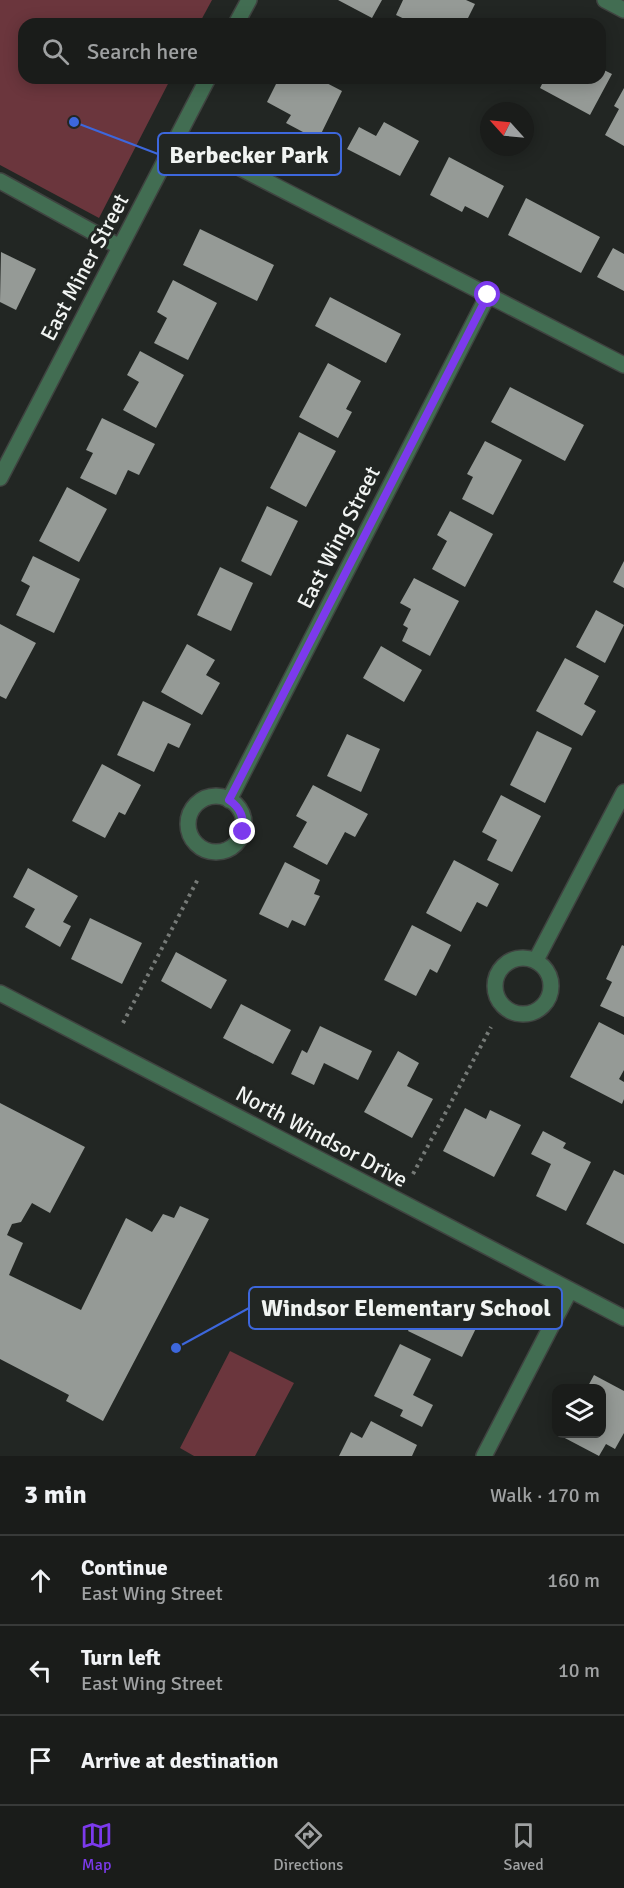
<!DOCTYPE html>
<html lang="en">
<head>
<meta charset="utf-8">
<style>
  :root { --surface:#1a1c1a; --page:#232523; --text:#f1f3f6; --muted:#9fa1a2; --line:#383a39; --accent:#7c3aed }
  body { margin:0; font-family:Signika,sans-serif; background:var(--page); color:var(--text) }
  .controls { position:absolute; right:18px; bottom:18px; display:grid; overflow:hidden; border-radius:12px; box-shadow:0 3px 15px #0003 }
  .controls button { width:54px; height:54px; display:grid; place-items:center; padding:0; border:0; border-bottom:2px solid var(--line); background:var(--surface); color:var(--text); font:30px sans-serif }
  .compass { position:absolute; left:480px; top:102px; width:54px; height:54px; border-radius:50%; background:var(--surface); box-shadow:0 3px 15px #0003; rotate:297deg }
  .stop { position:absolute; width:18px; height:18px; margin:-14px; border:4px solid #7c3aed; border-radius:50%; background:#fff }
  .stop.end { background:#7c3aed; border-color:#fff; box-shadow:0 2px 6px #0008 }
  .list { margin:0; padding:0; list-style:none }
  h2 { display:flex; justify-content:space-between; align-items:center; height:78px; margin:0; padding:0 24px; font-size:26px }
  h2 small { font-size:20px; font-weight:400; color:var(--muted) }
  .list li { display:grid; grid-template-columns:39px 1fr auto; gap:18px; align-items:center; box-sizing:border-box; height:90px; padding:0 24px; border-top:2px solid var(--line) }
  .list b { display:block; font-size:22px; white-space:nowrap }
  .list p { margin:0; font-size:20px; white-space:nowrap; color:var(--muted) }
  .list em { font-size:20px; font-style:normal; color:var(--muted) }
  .icon { flex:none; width:33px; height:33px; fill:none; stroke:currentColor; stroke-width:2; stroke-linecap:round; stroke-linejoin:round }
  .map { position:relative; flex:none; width:624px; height:1456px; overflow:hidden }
  .search { position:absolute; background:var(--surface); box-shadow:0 3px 15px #0003; left:18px; right:18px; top:18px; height:66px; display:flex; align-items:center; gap:15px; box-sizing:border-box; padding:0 21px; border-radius:18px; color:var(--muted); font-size:22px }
  .sheet { height:348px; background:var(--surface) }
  nav { display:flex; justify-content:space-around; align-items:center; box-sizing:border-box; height:84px; border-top:2px solid var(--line); background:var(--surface); font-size:16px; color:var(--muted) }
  nav a { display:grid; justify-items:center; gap:3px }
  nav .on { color:var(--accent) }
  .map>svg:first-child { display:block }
  .green { fill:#6b363d }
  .building { fill:#959a96 }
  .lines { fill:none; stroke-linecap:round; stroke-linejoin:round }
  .street-casing { stroke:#3f4340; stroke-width:18 }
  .path { stroke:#767a77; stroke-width:4; stroke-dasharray:3 4.5; stroke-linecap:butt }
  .street { stroke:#426d52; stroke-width:15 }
  .route { stroke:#7c3aed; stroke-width:8 }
  .labels { text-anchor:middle; stroke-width:6; stroke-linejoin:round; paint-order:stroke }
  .street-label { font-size:22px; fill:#f1f4f2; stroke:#222623 }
  .leader { fill:none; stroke:#3d67dc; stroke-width:2 }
  .callout-dot { fill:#3d67dc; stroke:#222623; stroke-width:2 }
  .callout { fill:#222623; stroke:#3d67dc; stroke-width:2 }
  .callout-label { font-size:24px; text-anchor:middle; font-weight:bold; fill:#f1f4f2 }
</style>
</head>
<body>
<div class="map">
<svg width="624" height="1456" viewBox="0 0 624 1456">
  <rect width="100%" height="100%" fill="#222623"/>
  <path class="green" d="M0,0h212l-13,24h-175v54h147l-72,140 -99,-53z
    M230,1351l64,32 -39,73h-61l-14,-8z"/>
  <path class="building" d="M338,0h44l-10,18z
    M403,0h63l9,4 -10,20h-50l-19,-9z
    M600,68l12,6 -22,41 -50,-27 5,-10h55z
    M279,78h38l25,13 -24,49 -32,-17 5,-8 -24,-13z
    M503,78h14l-3,6z
    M624,88v58l-19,-11 14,-26 -5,-3z
    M384,122l35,19 -19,35 -53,-27 12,-22 17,9z
    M449,157l55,29 -16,32 -23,-12 -3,6 -32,-17z
    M526,198l74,39 -19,36 -73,-38z
    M200,229l74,36 -17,36 -74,-36z
    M613,248l11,6v37l-27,-14z
    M1,252l35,17 -20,41 -16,-8z
    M173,280l44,23 -29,57 -34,-17 13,-25 -10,-6z
    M330,297l71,37 -15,29 -71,-37z
    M140,351l44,24 -28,53 -33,-18 16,-28 -12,-7z
    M328,363l33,18 -15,28 6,3 -14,26 -39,-21z
    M510,387l74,38 -19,36 -74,-39z
    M102,418l53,26 -16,31 -11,-5 -12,25 -36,-17 13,-25 -7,-3z
    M299,432l37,19 -30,56 -36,-19z
    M485,441l37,19 -29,55 -31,-16 11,-22 -6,-3z
    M67,487l40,22 -28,53 -40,-21z
    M267,506l31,15 -27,55 -30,-15z
    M450,511l43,23 -28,53 -33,-18 15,-28 -10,-6z
    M33,556l47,23 -26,54 -38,-18 14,-29 -9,-5z
    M624,561v27l-11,-6z
    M220,567l33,16 -22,48 -34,-16z
    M414,578l45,23 -29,55 -28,-15 6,-13 -5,-3 8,-16 -11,-6z
    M596,610l28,15 -19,38 -29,-16z
    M0,624l36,19 -30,56 -6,-3z
    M187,644l28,16 -9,15 14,8 -18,32 -41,-23z
    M381,646l41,24 -18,32 -41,-24z
    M565,658l34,18 -15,28 12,7 -14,25 -46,-25z
    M143,701l48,23 -12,24 -11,-5 -14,29 -37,-17z
    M537,731l35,17 -27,55 -35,-18z
    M347,734l33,15 -19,43 -34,-16z
    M102,764l39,21 -16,30 -6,-3 -14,26 -33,-17z
    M313,785l55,29 -13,23 -10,-5 -18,33 -34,-18 14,-25 -11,-6z
    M501,795l40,21 -29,56 -25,-12 10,-20 -15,-8z
    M454,860l45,24 -12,23 -10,-5 -16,30 -35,-19z
    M285,862l35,18 -6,14 6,2 -15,30 -13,-6 -4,8 -29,-14z
    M28,868l50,28 -15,26 8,4 -11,21 -35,-20 10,-18 -22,-12z
    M90,918l52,25 -20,41 -51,-25z
    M412,925l39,20 -14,28 -7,-4 -14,27 -32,-16z
    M622,945l2,1v71l-24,-11 12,-24 -6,-3z
    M176,952l51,28 -16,29 -50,-28z
    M241,1004l50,26 -18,34 -50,-26z
    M599,1022l25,13v35l-5,9 5,3v17l-2,5 -52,-27z
    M320,1026l52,25 -14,29 -34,-17 -10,22 -23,-11 11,-24 5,3z
    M398,1051l21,12 -12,23 26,13 -21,39 -48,-26z
    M0,1103l85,44 -35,66 -18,-10 -11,19 -9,2 -5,11 16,8 -14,32 72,35 45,-92 26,14 11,-18 11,4 6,-12 29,13 -106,202 -37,-20 3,-6 -69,-36z
    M465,1108l21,11 4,-9 31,15 -27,52 -51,-26z
    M543,1131l23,12 -3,5 28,14 -25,49 -30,-15 15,-32 -20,-10z
    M614,1170l10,5v69l-38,-20z
    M428,1290l54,26 -20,41 -54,-26z
    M400,1344l31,15 -18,36 20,10 -11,22 -22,-11 3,-6 -29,-14z
    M594,1375l30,16v42l-9,16 -9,-5 -7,12 -38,-20 2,-2h39v-46h-15z
    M371,1421l46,24 -5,11h-73l12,-24 11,6z"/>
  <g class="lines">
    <g class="street-casing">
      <path id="street" d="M605,0l19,10
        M236,24l13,-24
        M178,136l446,229
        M0,181l120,66
        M0,478l208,-400
        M188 824a28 28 0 1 1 56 0a28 28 0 1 1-56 0Z
        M229,800l259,-505
        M495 986a28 28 0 1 1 56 0a28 28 0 1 1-56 0Z
        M536,960l88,-168
        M0,993l624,325
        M484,1456l86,-166"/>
    </g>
    <path class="path" d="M123,1023l76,-146
      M413,1174l78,-147"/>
    <use href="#street" class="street"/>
  </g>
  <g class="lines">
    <path class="route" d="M243,832c1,-14 -2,-24 -14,-32l259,-505"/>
  </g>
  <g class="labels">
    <g class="street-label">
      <text transform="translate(84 267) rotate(-62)" y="8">East Miner Street</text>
      <text transform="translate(338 537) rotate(-63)" y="8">East Wing Street</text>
      <text transform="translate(322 1136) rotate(28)" y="8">North Windsor Drive</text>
    </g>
  </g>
  <path class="leader" d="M74 122L158 154M176 1348L249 1308"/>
  <g class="callout-dot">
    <circle cx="74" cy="122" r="6"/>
    <circle cx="176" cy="1348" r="6"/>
  </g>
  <g class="callout">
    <rect x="158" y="133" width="183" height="42" rx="6"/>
    <rect x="249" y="1287" width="313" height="42" rx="6"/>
  </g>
  <g class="callout-label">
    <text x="249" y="163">Berbecker Park</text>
    <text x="406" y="1316">Windsor Elementary School</text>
  </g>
</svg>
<div class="controls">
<button><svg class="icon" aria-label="layers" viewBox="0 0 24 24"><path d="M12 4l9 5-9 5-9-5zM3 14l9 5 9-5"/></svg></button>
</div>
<svg class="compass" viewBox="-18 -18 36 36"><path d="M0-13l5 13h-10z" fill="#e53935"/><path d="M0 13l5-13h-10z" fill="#9fa1a2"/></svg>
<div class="stop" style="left:488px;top:295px"></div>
<div class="stop end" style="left:243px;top:832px"></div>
<div class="search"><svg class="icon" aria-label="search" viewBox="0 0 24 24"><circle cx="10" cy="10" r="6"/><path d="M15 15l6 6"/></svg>Search here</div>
</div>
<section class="sheet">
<h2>3 min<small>Walk · 170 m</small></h2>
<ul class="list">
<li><svg class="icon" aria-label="ahead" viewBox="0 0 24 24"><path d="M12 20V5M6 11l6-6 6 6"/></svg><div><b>Continue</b><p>East Wing Street</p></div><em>160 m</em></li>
<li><svg class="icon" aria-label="left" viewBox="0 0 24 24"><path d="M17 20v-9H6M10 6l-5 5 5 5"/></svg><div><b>Turn left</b><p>East Wing Street</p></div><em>10 m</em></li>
<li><svg class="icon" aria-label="arrive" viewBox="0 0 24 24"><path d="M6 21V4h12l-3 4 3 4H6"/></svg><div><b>Arrive at destination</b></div></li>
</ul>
</section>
<nav>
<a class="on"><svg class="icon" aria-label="map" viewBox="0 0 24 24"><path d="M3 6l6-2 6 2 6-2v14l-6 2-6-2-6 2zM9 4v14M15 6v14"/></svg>Map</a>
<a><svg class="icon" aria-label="directions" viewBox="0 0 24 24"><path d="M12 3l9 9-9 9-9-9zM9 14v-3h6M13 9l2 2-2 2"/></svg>Directions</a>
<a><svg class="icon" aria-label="saved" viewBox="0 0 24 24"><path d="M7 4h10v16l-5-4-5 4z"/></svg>Saved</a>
</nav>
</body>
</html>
